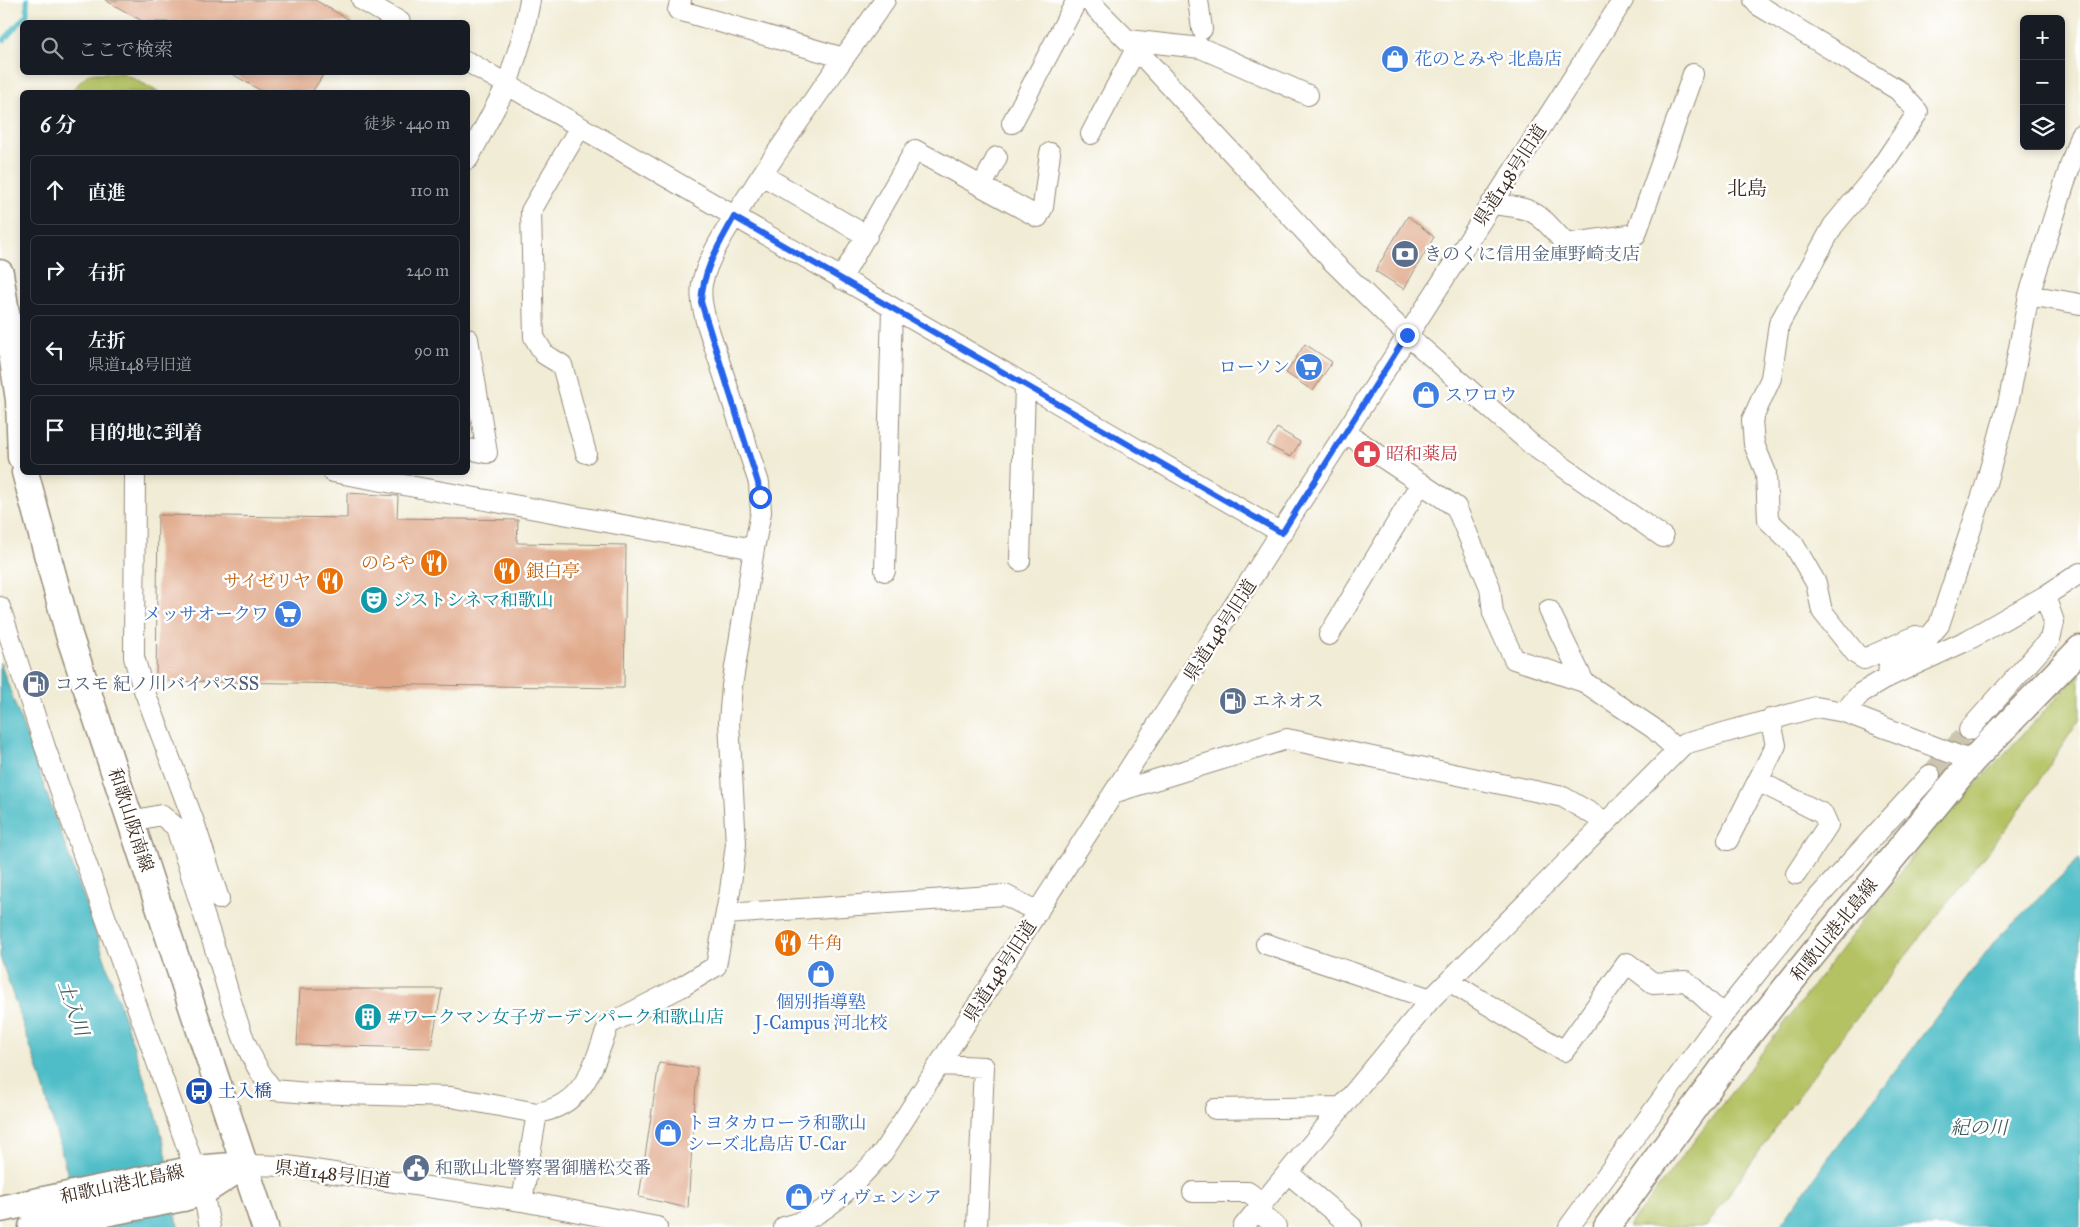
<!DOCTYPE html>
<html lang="ja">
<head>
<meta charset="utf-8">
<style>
  :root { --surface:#171b24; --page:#242831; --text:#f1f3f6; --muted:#9ea1a6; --line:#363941 }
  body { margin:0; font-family:"IM FELL Great Primer","Noto Serif JP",serif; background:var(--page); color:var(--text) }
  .controls { position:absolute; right:15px; top:15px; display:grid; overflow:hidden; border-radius:8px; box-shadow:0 2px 8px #0003 }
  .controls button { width:45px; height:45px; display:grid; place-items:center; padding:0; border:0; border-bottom:1px solid var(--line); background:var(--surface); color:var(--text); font:25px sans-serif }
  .stop { position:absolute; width:15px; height:15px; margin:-11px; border:4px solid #2563eb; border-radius:50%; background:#fff }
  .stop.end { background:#2563eb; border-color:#fff; box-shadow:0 1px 5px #0008 }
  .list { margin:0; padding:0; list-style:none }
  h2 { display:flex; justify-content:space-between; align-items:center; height:65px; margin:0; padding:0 20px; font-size:21px }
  h2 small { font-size:16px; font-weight:400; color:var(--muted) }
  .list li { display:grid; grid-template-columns:32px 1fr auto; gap:15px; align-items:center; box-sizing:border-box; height:70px; margin:0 10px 10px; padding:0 10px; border:1px solid var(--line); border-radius:8px }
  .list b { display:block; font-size:19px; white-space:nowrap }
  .list p { margin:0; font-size:16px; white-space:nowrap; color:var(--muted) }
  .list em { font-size:16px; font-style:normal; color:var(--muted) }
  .icon { flex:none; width:28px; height:28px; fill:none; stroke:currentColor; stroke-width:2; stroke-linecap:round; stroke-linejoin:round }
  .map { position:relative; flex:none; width:2080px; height:1227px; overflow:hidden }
  .search { position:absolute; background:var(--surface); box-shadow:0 2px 8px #0003; left:20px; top:20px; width:450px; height:55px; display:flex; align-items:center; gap:12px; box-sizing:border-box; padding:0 18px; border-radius:8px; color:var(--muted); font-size:19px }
  .panel { position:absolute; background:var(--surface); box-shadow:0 2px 8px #0003; left:20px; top:90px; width:450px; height:385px; border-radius:8px }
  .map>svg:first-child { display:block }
  .green { fill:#b4c264; stroke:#787641 }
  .water { fill:#4fbdc7; stroke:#457472 }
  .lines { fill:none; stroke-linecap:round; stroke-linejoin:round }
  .stream { stroke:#4fbdc7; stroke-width:5 }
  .building { fill:#e0a889 }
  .minor-tunnel { stroke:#cdc5b0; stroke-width:20; stroke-dasharray:20 10; stroke-linecap:butt }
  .minor-casing { stroke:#968b7a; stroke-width:22 }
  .major-casing { stroke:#968b7a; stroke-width:29 }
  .minor { stroke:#fff; stroke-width:20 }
  .major { stroke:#fff; stroke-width:26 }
  .route { stroke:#2563eb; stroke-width:6 }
  .labels { text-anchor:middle; stroke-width:5; stroke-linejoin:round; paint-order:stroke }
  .shop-label { font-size:18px; fill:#366cbe; stroke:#fff; text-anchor:start }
  .street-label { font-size:18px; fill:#3b2a1e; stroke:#fff }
  .service-label { font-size:18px; fill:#4e5e75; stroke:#fff; text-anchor:start }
  .health-label { font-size:18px; fill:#be3a42; stroke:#fff; text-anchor:start }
  .food-label { font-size:18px; fill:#c56008; stroke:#fff; text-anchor:end }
  .culture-label { font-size:18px; fill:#0d838f; stroke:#fff; text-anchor:start }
  .transit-label { font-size:18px; fill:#164399; stroke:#fff; text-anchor:start }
  .water-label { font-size:19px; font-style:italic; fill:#425d59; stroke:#fff }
  .quarter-label { font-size:20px; fill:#3b2a1e; stroke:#fff }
</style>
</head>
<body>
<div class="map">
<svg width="2080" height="1227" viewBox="0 0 2080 1227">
  <rect width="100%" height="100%" fill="#fff"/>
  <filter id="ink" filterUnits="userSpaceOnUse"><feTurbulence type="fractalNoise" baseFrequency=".02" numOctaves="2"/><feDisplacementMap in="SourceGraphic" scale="10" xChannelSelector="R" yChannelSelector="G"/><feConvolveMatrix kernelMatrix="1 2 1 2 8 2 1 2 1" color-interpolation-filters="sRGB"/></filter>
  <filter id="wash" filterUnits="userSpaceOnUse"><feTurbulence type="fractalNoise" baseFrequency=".0096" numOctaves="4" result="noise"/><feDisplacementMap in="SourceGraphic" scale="20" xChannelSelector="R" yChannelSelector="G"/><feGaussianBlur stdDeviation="1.12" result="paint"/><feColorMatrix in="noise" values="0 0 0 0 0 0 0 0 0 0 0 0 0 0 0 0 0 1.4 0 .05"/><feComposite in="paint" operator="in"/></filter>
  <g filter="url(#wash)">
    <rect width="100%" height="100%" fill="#f1ecd5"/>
    <path class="green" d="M89,73h34l36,19h-89z
      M2080,673v46l-68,102 -192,244 -114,162h-78l303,-395z"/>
    <path class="water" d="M0,662l91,256 68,205 11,48 8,56h-108l-3,-55 -27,-97 -40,-118z
      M2080,858v369h-301l52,-73 166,-216z"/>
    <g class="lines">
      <path class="stream" d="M4,40l23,-26v-14"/>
    </g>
    <g id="blocks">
      <path class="building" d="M105,0h210l38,22h-209z
        M229,72h96l-13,20h-49z
        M1408,216l26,21 -30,52 -29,-18z
        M1305,344l27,18 -19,29 -27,-18z
        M1277,428l23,14 -9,15 -24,-12z
        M347,493l51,3 -1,22 121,2 -1,23 109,2 -2,143 -468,-7 2,-166 189,3z
        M300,989h142l-11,59 -134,-3z
        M659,1063l38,5 -9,140 -49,-11z"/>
    </g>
  </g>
  <g filter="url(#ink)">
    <use href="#blocks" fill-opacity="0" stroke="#968b7a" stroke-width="1"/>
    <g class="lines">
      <path class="minor-tunnel" d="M1930,775l39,-45"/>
      <g class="minor-casing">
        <path id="minor" d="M362,0l38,22
          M681,0l-3,10 166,48
          M1088,0l48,49 198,214 73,72 125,110 131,92
          M1198,0l4,29
          M1754,0l4,5 140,85 20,22 -41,61 -44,53 -54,98 -8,54 -19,42 2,24 12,29 2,47 26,25 22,38 6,28 34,43 8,5 52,-23 11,3
          M1128,40l73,8 107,47
          M468,62l814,471
          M1012,123l65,-123
          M580,127l-49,84 3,126 10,17 18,11 24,88
          M1091,134l45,-85
          M468,159l39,-74 16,-50 7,-35
          M762,175l105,61
          M982,186l15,-29
          M1491,204c45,4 45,7 75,40l70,-10 57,-160
          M841,279l74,-129 123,67 5,-10 7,-54
          M2029,295l51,9
          M468,339l19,114 -19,-4
          M1346,433l110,74 34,80 3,26 21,46 70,23 69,46 24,22
          M135,472l-1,185 7,25 53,140 25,77
          M333,472l421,77 7,-37 -2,-29 -53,-162c-3,-13 -6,-24 -4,-37 5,-28 34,-70 50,-94 42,-65 89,-127 133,-190
          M1020,561l5,-176
          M885,571l7,-263
          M0,607l45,140 158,445 7,35
          M1549,610l35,72
          M1329,635l92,-152
          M1888,677l1,-13 38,-25 12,-14 46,-138 24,-87 20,-105 51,-160
          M1844,712l17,-19 27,-16 80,-37 77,-44 35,-23
          M1969,730l81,-91 4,-17 -9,-26
          M1758,781l65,33 5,11 -32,49
          M1116,792l171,-53 276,58 43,25
          M132,821l29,-6 15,12c14,46 29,91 44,137 13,42 24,92 53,126l35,3 143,4 86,16
          M1728,840l48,-95 -6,-26
          M726,914l279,-19 33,17
          M1266,944l165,55
          M1449,981l115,70 63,-88 26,20 33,-2 37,34
          M939,1065l45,2 -7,160
          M1215,1109l127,-2
          M244,1165l43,1 235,35 135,26
          M1288,1173l64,54
          M1193,1192h55l15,11
          M522,1201l15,-88c49,-8 56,-48 72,-89l74,-38 33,-20 14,-75 6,-47 -7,-122 3,-36 22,-137
          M1257,1210l19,17
          M784,1227c43,-10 70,-43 99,-75l740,-1152
          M1243,1227l188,-228 253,-255 132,-37 28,5 128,49
          M1569,1227l154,-212 90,-112 117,-128"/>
      </g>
      <g class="major-casing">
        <path id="major" d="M0,273l19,127 2,57
          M25,472l44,163 196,592
          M0,1209l195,-40 49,-4
          M32,1227l151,-29 20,-6 37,-24
          M1607,1227l130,-178 68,-85 167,-203 108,-112"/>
      </g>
      <use href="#minor" class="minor"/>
      <use href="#major" class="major"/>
    </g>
  </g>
  <g class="lines" filter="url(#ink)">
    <path class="route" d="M760,497l-2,-14 -57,-181c2,-33 18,-57 33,-85l548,316 125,-198"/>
  </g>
  <defs>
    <g id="shop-disc" transform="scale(1.4375)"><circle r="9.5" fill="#3f7fe0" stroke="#fff"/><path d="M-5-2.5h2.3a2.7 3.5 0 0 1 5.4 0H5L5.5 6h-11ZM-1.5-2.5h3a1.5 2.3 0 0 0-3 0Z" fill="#fff"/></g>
    <g id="bank-disc" transform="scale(1.4375)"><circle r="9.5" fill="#5c6f8a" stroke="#fff"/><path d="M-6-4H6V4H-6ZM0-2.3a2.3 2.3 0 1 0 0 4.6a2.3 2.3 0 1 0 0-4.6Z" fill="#fff"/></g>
    <g id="supermarket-disc" transform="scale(1.4375)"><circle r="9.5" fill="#3f7fe0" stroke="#fff"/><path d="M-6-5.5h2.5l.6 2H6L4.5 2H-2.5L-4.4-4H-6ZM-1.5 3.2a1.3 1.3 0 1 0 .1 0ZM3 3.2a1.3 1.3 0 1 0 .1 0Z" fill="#fff"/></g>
    <g id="pharmacy-disc" transform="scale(1.4375)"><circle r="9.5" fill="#e0444e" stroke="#fff"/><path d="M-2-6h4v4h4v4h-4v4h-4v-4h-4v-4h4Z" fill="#fff"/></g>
    <g id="restaurant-disc" transform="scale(1.4375)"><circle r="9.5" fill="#e8710a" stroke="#fff"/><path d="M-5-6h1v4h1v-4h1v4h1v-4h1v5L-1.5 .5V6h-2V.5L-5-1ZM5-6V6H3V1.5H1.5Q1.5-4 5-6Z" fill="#fff"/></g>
    <g id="theatre-disc" transform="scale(1.4375)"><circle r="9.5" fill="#0f9aa8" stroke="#fff"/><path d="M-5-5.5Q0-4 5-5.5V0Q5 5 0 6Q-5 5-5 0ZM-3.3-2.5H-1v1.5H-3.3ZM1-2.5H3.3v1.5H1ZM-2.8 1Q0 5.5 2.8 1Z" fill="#fff"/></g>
    <g id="fuel-disc" transform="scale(1.4375)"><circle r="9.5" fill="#5c6f8a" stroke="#fff"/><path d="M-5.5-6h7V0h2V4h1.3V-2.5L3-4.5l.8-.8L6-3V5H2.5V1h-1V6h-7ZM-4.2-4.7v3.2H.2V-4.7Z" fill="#fff"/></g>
    <g id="building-disc" transform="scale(1.4375)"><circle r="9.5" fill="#0f9aa8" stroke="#fff"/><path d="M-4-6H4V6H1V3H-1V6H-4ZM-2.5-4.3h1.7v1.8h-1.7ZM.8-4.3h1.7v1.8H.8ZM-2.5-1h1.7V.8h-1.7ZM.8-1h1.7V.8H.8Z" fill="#fff"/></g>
    <g id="bus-disc" transform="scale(1.4375)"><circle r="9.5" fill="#1a4fb4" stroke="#fff"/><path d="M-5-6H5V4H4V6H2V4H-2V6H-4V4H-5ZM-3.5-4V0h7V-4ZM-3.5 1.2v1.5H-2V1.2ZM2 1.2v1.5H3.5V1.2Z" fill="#fff"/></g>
    <g id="civic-disc" transform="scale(1.4375)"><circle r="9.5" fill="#5c6f8a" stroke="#fff"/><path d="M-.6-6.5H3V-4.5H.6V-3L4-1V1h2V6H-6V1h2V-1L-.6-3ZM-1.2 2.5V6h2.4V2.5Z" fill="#fff"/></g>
  </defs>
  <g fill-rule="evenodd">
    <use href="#shop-disc" x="1395" y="59"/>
    <use href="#bank-disc" x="1405" y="254"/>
    <use href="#supermarket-disc" x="1309" y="367"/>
    <use href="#shop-disc" x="1426" y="395"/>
    <use href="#pharmacy-disc" x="1367" y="454"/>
    <use href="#restaurant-disc" x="434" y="563"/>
    <use href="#restaurant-disc" x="507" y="571"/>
    <use href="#restaurant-disc" x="330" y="581"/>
    <use href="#theatre-disc" x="374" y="600"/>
    <use href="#supermarket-disc" x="288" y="614"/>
    <use href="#fuel-disc" x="36" y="684"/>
    <use href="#fuel-disc" x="1233" y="701"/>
    <use href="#restaurant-disc" x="788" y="943"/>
    <use href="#shop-disc" x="821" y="974"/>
    <use href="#building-disc" x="368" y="1017"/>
    <use href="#bus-disc" x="199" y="1091"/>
    <use href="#shop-disc" x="668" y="1133"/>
    <use href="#civic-disc" x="416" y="1168"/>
    <use href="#shop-disc" x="799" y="1197"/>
  </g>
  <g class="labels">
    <g class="shop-label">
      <text x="1414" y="65">花のとみや 北島店</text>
      <text x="1290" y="373" text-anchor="end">ローソン</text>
      <text x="1445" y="401">スワロウ</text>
      <text x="269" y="620" text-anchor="end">メッサオークワ</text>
      <text x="821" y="1008" text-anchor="middle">個別指導塾<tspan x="821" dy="21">J-Campus 河北校</tspan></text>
      <text x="687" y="1129">トヨタカローラ和歌山<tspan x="687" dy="21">シーズ北島店 U-Car</tspan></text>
      <text x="818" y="1203">ヴィヴェンシア</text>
    </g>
    <g class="street-label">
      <text transform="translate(1510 175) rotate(-57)" y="6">県道148号旧道</text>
      <text transform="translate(1220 630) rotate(-57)" y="6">県道148号旧道</text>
      <text transform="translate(131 820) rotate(72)" y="6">和歌山阪南線</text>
      <text transform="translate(1834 930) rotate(-51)" y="6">和歌山港北島線</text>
      <text transform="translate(1000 971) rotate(-57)" y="6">県道148号旧道</text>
      <text transform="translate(333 1174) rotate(7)" y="6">県道148号旧道</text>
      <text transform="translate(122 1184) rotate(-12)" y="6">和歌山港北島線</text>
    </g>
    <g class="service-label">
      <text x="1424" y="260">きのくに信用金庫野崎支店</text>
      <text x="55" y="690">コスモ 紀ノ川バイパスSS</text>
      <text x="1252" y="707">エネオス</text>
      <text x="435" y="1174">和歌山北警察署御膳松交番</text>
    </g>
    <g class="health-label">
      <text x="1386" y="460">昭和薬局</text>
    </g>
    <g class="food-label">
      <text x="415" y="569">のらや</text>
      <text x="526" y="577" text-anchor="start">銀白亭</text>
      <text x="311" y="587">サイゼリヤ</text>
      <text x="807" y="949" text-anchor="start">牛角</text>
    </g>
    <g class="culture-label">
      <text x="393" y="606">ジストシネマ和歌山</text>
      <text x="387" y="1023">#ワークマン女子ガーデンパーク和歌山店</text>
    </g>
    <g class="transit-label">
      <text x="218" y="1097">土入橋</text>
    </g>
    <g class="water-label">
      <text transform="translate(74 1008) rotate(71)" y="7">土入川</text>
      <text x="1979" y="1134">紀の川</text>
    </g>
    <g class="quarter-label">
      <text x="1747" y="195">北島</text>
    </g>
  </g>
</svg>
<div class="controls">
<button>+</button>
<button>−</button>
<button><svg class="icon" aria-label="layers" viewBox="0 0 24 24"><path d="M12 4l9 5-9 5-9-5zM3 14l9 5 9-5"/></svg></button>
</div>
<div class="stop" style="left:760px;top:497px"></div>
<div class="stop end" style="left:1407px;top:335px"></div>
<div class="search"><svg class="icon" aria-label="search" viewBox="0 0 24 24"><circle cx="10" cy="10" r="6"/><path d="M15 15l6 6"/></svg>ここで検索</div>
<section class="panel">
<h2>6 分<small>徒歩 · 440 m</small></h2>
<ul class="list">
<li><svg class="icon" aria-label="ahead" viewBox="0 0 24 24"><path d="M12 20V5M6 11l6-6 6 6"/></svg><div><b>直進</b></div><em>110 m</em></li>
<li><svg class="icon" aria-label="right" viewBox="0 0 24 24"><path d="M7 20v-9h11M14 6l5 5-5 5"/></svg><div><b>右折</b></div><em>240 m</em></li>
<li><svg class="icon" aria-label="left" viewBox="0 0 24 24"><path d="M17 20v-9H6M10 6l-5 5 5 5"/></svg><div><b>左折</b><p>県道148号旧道</p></div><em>90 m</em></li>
<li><svg class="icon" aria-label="arrive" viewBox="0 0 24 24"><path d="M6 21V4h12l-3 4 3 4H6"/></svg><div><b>目的地に到着</b></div></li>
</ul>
</section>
</div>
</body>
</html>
